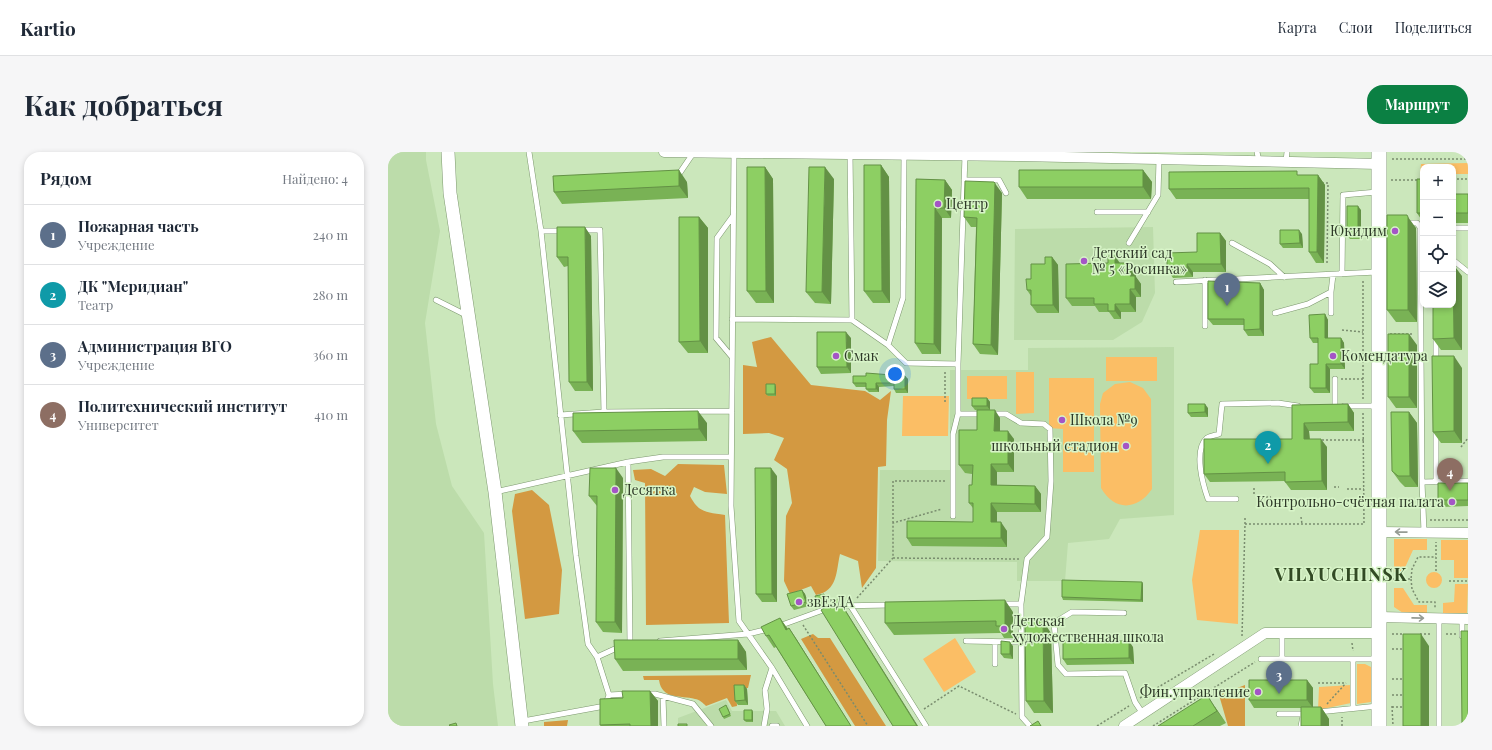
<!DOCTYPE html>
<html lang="ru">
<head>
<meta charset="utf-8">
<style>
  :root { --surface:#fff; --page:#f6f6f7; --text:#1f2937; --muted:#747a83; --line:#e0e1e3; --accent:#0b8043 }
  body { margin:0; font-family:"Playfair Display",serif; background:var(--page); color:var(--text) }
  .controls { position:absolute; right:12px; top:12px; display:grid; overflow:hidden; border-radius:8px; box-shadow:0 2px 6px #0003 }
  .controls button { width:36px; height:36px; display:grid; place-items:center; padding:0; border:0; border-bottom:1px solid var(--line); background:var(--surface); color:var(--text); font:20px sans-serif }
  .you { position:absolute; left:507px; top:222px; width:14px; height:14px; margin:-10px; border:3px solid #fff; border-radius:50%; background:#1a73e8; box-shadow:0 0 0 6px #1a73e833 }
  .badge { display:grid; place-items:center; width:26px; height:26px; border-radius:50%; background:var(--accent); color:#fff; font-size:13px; font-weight:700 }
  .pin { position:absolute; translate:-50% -33px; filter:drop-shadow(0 1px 2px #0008) }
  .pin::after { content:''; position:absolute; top:21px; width:14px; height:12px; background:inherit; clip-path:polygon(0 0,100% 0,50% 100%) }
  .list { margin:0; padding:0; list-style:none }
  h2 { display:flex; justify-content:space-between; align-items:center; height:52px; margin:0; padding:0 16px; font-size:17px }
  h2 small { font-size:13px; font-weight:400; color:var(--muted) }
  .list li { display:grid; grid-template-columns:26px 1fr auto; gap:12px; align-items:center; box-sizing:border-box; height:60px; padding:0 16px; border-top:1px solid var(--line) }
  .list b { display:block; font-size:15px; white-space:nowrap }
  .list p { margin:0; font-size:13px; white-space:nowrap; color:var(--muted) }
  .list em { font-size:13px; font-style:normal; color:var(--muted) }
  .icon { flex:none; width:22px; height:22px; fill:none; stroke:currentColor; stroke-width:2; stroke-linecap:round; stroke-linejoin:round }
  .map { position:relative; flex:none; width:1080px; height:574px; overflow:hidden; border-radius:16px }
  header { display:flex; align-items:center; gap:24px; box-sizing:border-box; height:56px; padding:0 20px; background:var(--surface); border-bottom:1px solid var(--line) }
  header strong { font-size:19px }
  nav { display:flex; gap:22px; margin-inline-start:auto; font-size:14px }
  .intro { display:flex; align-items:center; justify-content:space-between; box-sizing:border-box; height:96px; padding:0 24px }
  h1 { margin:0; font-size:28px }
  .button { padding:10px 18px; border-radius:16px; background:var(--accent); color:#fff; font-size:14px; font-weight:700 }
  main { display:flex; gap:24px; padding:0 24px }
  aside { flex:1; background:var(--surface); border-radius:16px; box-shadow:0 2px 6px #0003 }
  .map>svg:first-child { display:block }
  .built { fill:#bcdcaa }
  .green { fill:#fbbe65 }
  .forest { fill:#d39941 }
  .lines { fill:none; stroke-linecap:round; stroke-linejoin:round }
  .service-casing { stroke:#7c976e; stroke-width:6 }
  .minor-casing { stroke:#7c976e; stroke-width:11 }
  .tertiary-casing { stroke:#7c976e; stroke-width:14 }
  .secondary-casing { stroke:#7c976e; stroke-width:16 }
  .path { stroke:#798c6e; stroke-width:1.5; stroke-dasharray:2 2; stroke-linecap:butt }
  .service { stroke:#fff; stroke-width:5 }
  .minor { stroke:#fff; stroke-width:10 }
  .tertiary { stroke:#fff; stroke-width:13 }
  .secondary { stroke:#fff; stroke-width:15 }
  .wall { fill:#79b255 }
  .shaded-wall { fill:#639145 }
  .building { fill:#8dcf63; stroke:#639145 }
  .oneway { stroke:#969c94 }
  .poi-dot { fill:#a455c6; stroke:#d8f5c8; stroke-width:1.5 }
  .labels { text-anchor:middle; stroke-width:3; stroke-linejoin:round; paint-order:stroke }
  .poi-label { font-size:14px; fill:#2e3928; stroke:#d8f5c8; text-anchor:start }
  .district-label { font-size:18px; font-weight:bold; letter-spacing:1px; fill:#324a24; stroke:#d8f5c8 }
</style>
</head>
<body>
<header>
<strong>Kartio</strong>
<nav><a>Карта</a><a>Слои</a><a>Поделиться</a></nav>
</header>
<div class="intro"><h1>Как добраться</h1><a class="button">Маршрут</a></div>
<main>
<aside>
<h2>Рядом<small>Найдено: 4</small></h2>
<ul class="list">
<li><span class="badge" style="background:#5c6f8a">1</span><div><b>Пожарная часть</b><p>Учреждение</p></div><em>240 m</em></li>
<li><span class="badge" style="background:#0f9aa8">2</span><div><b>ДК &quot;Меридиан&quot;</b><p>Театр</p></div><em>280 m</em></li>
<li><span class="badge" style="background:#5c6f8a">3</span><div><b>Администрация ВГО</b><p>Учреждение</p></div><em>360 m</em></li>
<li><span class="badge" style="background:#8d6e63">4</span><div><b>Политехнический институт</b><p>Университет</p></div><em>410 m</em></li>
</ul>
</aside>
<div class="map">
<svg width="1080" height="574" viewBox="0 0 1080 574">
  <rect width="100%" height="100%" fill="#cbe7bb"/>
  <path class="built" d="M0,0h38v8l14,71 -15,92 11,101 16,62 32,47 9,151 5,42h-110z
    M765,75l2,66 -13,29 -29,18h-99l1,-111z
    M786,195v168l-54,4 -11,20 -41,4 -3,38h-48v-19l-139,-1 2,-91h70v-100h78v-22z
    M338,548l6,11h44l9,15h-107v-8z"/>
  <path class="green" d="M1080,11v11h-15v-7h-30v7h-3l1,-10z
    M718,205h51v24h-51z
    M628,220h18v41l-18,1z
    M579,224h40v23h-40z
    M661,226h45v94h-31v-43l-14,-1z
    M742,230l13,6 8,11 1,90c-15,22 -38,22 -51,-1l-1,-84 3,-11 12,-9z
    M515,244h46l-1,40h-46z
    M812,378h39l-1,94 -41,-4 -5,-40z
    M1006,387h33v11h-14l-10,22h-9z
    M1053,388h27v38h-14v-18h-13z
    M1038 428a8 8 0 1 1 16 0a8 8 0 1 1-16 0Z
    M1067,432h13l-1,29h-24v-10l11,-1z
    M1006,436h9l11,17h13v8h-24l-9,-6z
    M567,486l21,34 -32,20 -21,-33z
    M969,512h8l6,3v35l-14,2z
    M963,533v18l-33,7 1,-23z"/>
  <path class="forest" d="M383,185l40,48 54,6 15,9 11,-9 -4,29 -1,46 -8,1 -2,101 -14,20 -4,-27 -18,-7c-4,17 -2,37 -24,41l-5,-9 -21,8 -6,-13 2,-65 6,-13 -5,-34 -13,-9 10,-22 -15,-5 -26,1v-69l14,2 -5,-25z
    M290,312l46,1 3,29 -22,-2 -11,-5 -4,9c9,17 16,16 35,19l4,108 -83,2 -1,-142 -10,-3 -2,-10 18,-1 14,7z
    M144,338l17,15 13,65 -3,44 -34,5 -13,-108 3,-17z
    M425,482l5,4h12l56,88h-31l-54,-87z
    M363,523l-3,13h-12l1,18 -5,1 -5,-9 -21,8c-3,-3 -7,-7 -11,-7 -15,-4 -33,1 -36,-19h-15l-1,-4z
    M857,533v41h-17l-9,-31z
    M180,568l-1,6h-23v-4z"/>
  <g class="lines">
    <g class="service-casing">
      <path id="service" d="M346,0l-3,354 8,115 33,47 35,58
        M869,0l2,9
        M462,1l2,167
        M898,9l1,-9
        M286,22h5l15,-22
        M576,28h35l7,13
        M709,60h51
        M1018,71h11l5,7
        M1032,75l2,255 46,-1
        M1065,76h15
        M153,79h22
        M741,91l29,-48 1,-36
        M844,91l38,21 14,13
        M1065,108l15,12
        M954,122l1,-79 34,-3
        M788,130l201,-10
        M48,148l32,16
        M887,161l33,-9 23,-12 2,-17
        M943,161v-21
        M344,167l120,1 36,25 18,18 52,1 7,-209
        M817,174v-46
        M1048,186v24
        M500,193l15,-47 1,-144
        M344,205l-16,-19 1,-100 16,-22
        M947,227v28
        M956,254h34
        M216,260l128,-1
        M570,262h25
        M605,262h13l15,9 23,1 6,5 1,52 -4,56 -20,22 -6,45
        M172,263l44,-3 -4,-182h-19
        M1048,278v52
        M1034,330l2,50
        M107,340l133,-30
        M848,347h-28c-5,-14 -15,-49 -1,-61 3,-2 9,-3 12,-4l3,-30 56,-1 20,3
        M565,364v-82l5,-20v-50
        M613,452h20l1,113 8,9
        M462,453l76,121
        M447,454l56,-1
        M1051,466v108
        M1074,467v17
        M651,470l15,1 18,-11 52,1
        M666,471l4,42 8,9 59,-1 10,29 8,12
        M391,474l47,-17
        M894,481v26
        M272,489l88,-7 21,-5
        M578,489l55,1
        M607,490v22
        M242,491l-2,-181 35,-5h68
        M209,505l22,-10
        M873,507h117
        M965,507v49
        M258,542h9l38,10 18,22
        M221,543l19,-1
        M275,545l1,29
        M930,560l60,-6
        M891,562h26
        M135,569l82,-15 4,-11 -12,-38 -9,-13 -12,-88 -35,-325 -12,-79
        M376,574l3,-17 -2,-19 7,-22
        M384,574h5
        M913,574l2,-10"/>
    </g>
    <g class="minor-casing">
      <path id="minor" d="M276,0l355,4 360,8
        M991,380l89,1
        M991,465l89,2
        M736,574l141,-93h114"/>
    </g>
    <g class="tertiary-casing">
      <path id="tertiary" d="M60,0l2,41 45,299 27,234"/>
    </g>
    <g class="secondary-casing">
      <path id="secondary" d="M991,574v-574"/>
    </g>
    <path class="path" d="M1004,7h76
      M1065,27h15
      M1003,28h28
      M934,31h6l-1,80
      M954,178l21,2
      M1002,182h24
      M953,227h22
      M975,247v-120
      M557,250v-32
      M934,288h42
      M1073,295l7,-9
      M946,335h5
      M866,336v6
      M959,337h17
      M874,345h9
      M913,347v4
      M913,365l1,7
      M1042,368h38
      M505,371v-42h52
      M857,372v-7
      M505,406l126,1
      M1048,419v-29
      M1004,427h19l1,-10 6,-12h18
      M1023,427l1,10 7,13h16v6
      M1061,429h19
      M469,446l36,-40v-35l49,-14
      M415,473l65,101
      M1004,482h12
      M1032,482h12
      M1058,482h10
      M854,484l3,-112h119l-1,-111
      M964,491l1,8
      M1004,497h12
      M894,517v7
      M1004,527h12
      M930,531h27
      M1004,543h12
      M752,546l74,-44
      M939,552l19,-21
      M1004,554l1,20
      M1004,555h12
      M536,557l35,-23 57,28
      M709,574l32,-20
      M765,574l102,-64
      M954,574v-9"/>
    <use href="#service" class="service"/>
    <use href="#minor" class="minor"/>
    <use href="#tertiary" class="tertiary"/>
    <use href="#secondary" class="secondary"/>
  </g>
  <path class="wall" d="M493,13l8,12 1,126h-17l-9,-12z
    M377,15l8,12 1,124h-18l-9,-12z
    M755,18l9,12 -1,17h-124l-8,-12z
    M912,23h18l7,10 -1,78h-8l-7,-11v-53h-133l-7,-10z
    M446,27l-3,125 -16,-1 -9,-11z
    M528,27l29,1 7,10 -1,28h-9l-1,136h-19l-7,-11z
    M1035,27v43l-6,-9z
    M299,30l1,16 -126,6 -8,-12z
    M614,41l-4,162 -18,-1 -7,-10 3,-117h-5l-7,-10z
    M1065,42h15v29h-15z
    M973,58v29h-11l-3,-4z
    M311,65l9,11v125h-20l-9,-11z
    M1028,76l1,94h-21l-9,-12z
    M832,81l6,8v31h-33v5l-20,1 -6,-9 30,-17z
    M914,82l1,14h-20l-3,-4z
    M203,84l2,155h-18l-6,-9 -1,-116 -4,1 -7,-10z
    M727,104l5,7 15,8 1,6 5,7v13h-5v15h-15v7h-7l-5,-7h-10l-4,-6h-23l-6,-8 42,-35z
    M664,105l6,8 1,48h-22l-6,-8v-9l-4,-6 4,-11z
    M1074,124v74h-21l-8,-11z
    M872,131l4,7v46h-16l-4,-6v-5h-31l-5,-6z
    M937,162l3,6v18h13l3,5 1,26h-15v24h-16l-4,-5 8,-24v-21h-5l-3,-5z
    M463,186v35l-30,1 -4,-7z
    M1029,193v63h-21l-8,-11z
    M1074,216v75h-21l-8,-11z
    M517,224l3,3v14h-12l-2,-4v-3l-15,1v5h-10l-3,-3v-2h-10l-3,-4z
    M388,235v9h-8l-2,-2z
    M599,246l3,4v8l10,8v13l14,8v33h-17v13l38,1 6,8v18h-44v10l10,9v16l-95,-1 -5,-8 66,-16v-14l-4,-5 3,-18v-11l-7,-1 -6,-8 18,-35v-20h-2l-3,-4z
    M960,252l6,9v18h-45l1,8 17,8v43h-36l-6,-8v-1l-75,1 -6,-8 88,-35v-34z
    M820,256v9h-17l-3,-4z
    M1021,260l8,11 1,64h-13l-5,-5 -8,-11z
    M319,271v18l-125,2 -9,-12z
    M389,324v126h-15l-6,-8z
    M235,326l-1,155 -19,-1 -7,-10 1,-116 -8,-10z
    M1080,331v23l-26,1 -4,-7z
    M754,430l1,2v18l-80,-2 -1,-3z
    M414,438l3,4 4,12 -15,4 -3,-4z
    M436,442l1,2 2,8 -8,2 -2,-2z
    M625,460v26h-9l-3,-5 -107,2 -9,-12z
    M392,466l8,11 1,-1 8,12 54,86h-25l-50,-79 -2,1 -8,-12z
    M663,481l2,80h-19l-8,-12z
    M350,488l8,12 1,18 -124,1 -8,-12z
    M625,494v13l-9,-1 -3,-4z
    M745,495l1,17 -67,1 -4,-6z
    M919,528l6,8v19h8l8,12 -28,-11h-47l-5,-8z
    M356,533l3,4 1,16h-10l-3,-4z
    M262,539l8,10v25h-57l-1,-1 23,-27z
    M827,555l11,16 -6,3h-62z
    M340,556l3,8 -7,3 -1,-2z
    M365,560v10h-7l-2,-2z"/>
  <path class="shaded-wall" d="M493,13l8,12 1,126 -8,-12z
    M377,15l8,12 1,124 -8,-12z
    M437,15l9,12 -3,125 -9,-12z
    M291,18l8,12 1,16 -9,-12z
    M755,18l9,12 -1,17 -8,-12z
    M930,23l7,10 -1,78 -7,-11z
    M557,28l7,10 -1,28 -7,-10z
    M606,30l8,11 -4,162 -7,-10z
    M970,54l3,4v29l-3,-4z
    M547,56l7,10 -1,136 -7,-10z
    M311,65l9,11v125l-8,-12z
    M1020,65l8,11 1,94 -9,-12z
    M197,75l6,9 2,155 -6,-9z
    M911,78l3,4 1,14 -3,-5z
    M832,81l6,8v31l-5,-8z
    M727,104l5,8 -5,-1z
    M664,105l6,8 1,48 -6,-8z
    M742,111l5,8 1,6 5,7v13l-6,-8 -5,-13z
    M799,112l6,8v5l-6,-8z
    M1065,112l9,12v74l-8,-12z
    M872,131l4,7v46l-4,-7z
    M742,137l6,8v15l-6,-8z
    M727,152l6,8v7l-6,-8z
    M937,162l3,6v23l-3,-5z
    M458,180l5,6v35l-4,-6z
    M1021,182l8,11v63l-8,-11z
    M953,186l3,5 1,26 -4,-5z
    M1066,204l8,12v75l-8,-12z
    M938,212l4,5v24l-4,-5z
    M517,224l3,3v14l-3,-4z
    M488,231l3,4v5l-3,-3z
    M387,232l1,3v9l-1,-2z
    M599,246l3,4v8l-3,-4z
    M817,252l3,4v9l-3,-5z
    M960,252l6,9v18l-6,-9z
    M607,258l5,8v21l-6,-8z
    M310,259l9,12v18l-8,-12z
    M1021,260l8,11 1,64 -8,-11z
    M916,271l5,8 1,16 -6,-8z
    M620,279l6,8v33l-6,-8z
    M933,287l6,8v43l-5,-9z
    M603,312l6,8v22l-6,-9z
    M228,316l7,10 -1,155 -7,-11z
    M383,316l6,8v126l-5,-8z
    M647,334l6,8v18l-6,-8z
    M603,351l6,9v18l-6,-8z
    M613,370l6,9v16l-6,-9z
    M754,430l1,2v18l-2,-2z
    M414,438l3,4 4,12 -3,-4z
    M450,447l8,12 72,115h-1z
    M617,448l8,12v26l-8,-12z
    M392,466l8,12h-2z
    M655,469l8,12 2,80 -9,-12z
    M401,476l8,12 54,86z
    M1033,482l8,12v80h-8z
    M350,488l8,12 1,18 -9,-11z
    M741,489l4,6 1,17 -5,-6z
    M622,490l3,4v13l-3,-5z
    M919,528l6,8v20l-6,-8z
    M356,533l3,4 1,16 -3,-5z
    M262,539l8,10v25h-7z
    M819,543l8,12 11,16 -9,-12z
    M933,555l8,12v7h-8z
    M364,558l1,2v10l-1,-2z"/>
  <path class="building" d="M476,13h17l1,126h-18z
    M359,15h18l1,124h-19z
    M421,15h16l-3,125h-16z
    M291,18v16l-125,6 -1,-16z
    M631,18h124v17h-124z
    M909,19v4h21l-1,77h-8v-64l-140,1v-17z
    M528,27l29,1 -1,28h-9l-1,136 -19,-1z
    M1029,27h6v34h-6z
    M577,29l29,1 1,1 -4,162 -18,-1 4,-126 -13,-1z
    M1065,42h15v19h-15z
    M959,54h11v29h-11z
    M999,63h20l1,2v93h-21z
    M291,65h20l1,124 -21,1z
    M169,75h28l2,155h-18l-1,-125h-11z
    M892,78h19l1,13 -20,1z
    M809,81h23l1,31h-34v5h-20v-16l30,-1z
    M720,104h7v7h15v13h5v13h-5v15h-15v7h-7v-7h-14v-6h-28v-34l42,-1z
    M657,105h7l1,48h-22v-15h-4l-1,-11h5v-15h14z
    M1065,112l1,74 -21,1v-34h20z
    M820,129l52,2v46l-16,1v-11h-36z
    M937,162v24h16v26h-15v24h-16v-24h8v-26h-8l-1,-23z
    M429,180h29l1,35h-30z
    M1000,182h21v63h-21z
    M1044,204h22v75l-21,1z
    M478,221l39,3v13h-11v-6h-18v6h-10v-6h-13v-7h13z
    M378,232h9v10h-9z
    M584,246h15v8h-15z
    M800,252h17v8l-17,1z
    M960,252v18l-44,1v16h17l1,42 -37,1v-10l-81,2v-35h88v-34z
    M589,258h18l-1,21h14v33h-17v21l44,1v18l-44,-1v19h10v16h-94v-17l66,1v-19h-4v-18h3l1,-20h-14v-35h18z
    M310,259l1,18 -126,2v-18z
    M1003,260h18l1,64h-12l-6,-5z
    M202,316h26l-1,154h-19l1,-126h-8z
    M367,316h16l1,126h-16z
    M1050,331h30v17h-30z
    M674,428l80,2 -1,18 -79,-3z
    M414,438l4,12 -15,4 -4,-12z
    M436,442l1,8 -8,2 -2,-8z
    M450,447l79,127h-24l-72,-116z
    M617,448v26h-9v-5l-111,2v-21z
    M392,466l6,12 3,-2 62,98h-25l-57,-91 -3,1 -5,-9z
    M637,469h18l1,80h-18z
    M1073,479h7v95h-6z
    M1015,482h18v92h-18z
    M226,488h124v19h-123z
    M613,489l9,1v12h-9z
    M675,489h66v17l-66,1z
    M861,528h58v20h-58z
    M346,533h10l1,15 -10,1z
    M234,539h28l1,35h-21v-2l-30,1v-26l23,-1z
    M819,543l10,16 -24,15h-35z
    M338,553l4,9 -7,3 -4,-8z
    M913,555h20v19h-20z
    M356,558h8v10h-8z
    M650,569l3,5h-11z
    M68,571l1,3h-7l-1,-1z
    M290,572h9v2h-9z"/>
  <defs><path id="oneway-shaft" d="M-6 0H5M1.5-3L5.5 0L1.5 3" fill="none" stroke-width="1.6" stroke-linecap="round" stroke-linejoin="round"/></defs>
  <g class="oneway">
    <use href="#oneway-shaft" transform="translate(1013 380) rotate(-179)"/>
    <use href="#oneway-shaft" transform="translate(1030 466) rotate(1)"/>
  </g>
  <g class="poi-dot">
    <circle cx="550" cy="52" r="4"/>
    <circle cx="1007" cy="79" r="4"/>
    <circle cx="696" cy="109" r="4"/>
    <circle cx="448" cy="204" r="4"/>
    <circle cx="945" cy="204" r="4"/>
    <circle cx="674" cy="268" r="4"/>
    <circle cx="738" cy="294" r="4"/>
    <circle cx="227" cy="338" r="4"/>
    <circle cx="1064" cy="350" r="4"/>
    <circle cx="411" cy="450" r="4"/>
    <circle cx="616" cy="477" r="4"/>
    <circle cx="870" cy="540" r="4"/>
  </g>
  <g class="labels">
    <g class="poi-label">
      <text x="558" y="57">Центр</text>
      <text x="999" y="84" text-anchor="end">Юкидим</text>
      <text x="704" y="106">Детский сад<tspan x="704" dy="16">№ 5 «Росинка»</tspan></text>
      <text x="456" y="209">Смак</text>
      <text x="953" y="209">Комендатура</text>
      <text x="682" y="273">Школа №9</text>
      <text x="730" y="299" text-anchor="end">школьный стадион</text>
      <text x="235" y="343">Десятка</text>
      <text x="1056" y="355" text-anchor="end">Контрольно-счётная палата</text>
      <text x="419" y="455">звЕзДА</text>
      <text x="624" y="474">Детская<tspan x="624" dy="16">художественная школа</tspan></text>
      <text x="862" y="545" text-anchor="end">Фин.управление</text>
    </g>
    <g class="district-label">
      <text x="953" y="429">VILYUCHINSK</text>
    </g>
  </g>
</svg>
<div class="controls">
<button>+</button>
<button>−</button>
<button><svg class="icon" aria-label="locate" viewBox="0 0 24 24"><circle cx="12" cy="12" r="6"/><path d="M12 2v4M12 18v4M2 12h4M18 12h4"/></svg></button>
<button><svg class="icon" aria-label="layers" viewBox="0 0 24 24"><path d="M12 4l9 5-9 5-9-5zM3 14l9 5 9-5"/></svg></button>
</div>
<div class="you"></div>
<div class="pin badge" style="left:839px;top:154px;background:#5c6f8a">1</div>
<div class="pin badge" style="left:880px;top:312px;background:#0f9aa8">2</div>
<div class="pin badge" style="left:891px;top:542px;background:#5c6f8a">3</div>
<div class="pin badge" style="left:1062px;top:339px;background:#8d6e63">4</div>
</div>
</main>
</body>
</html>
